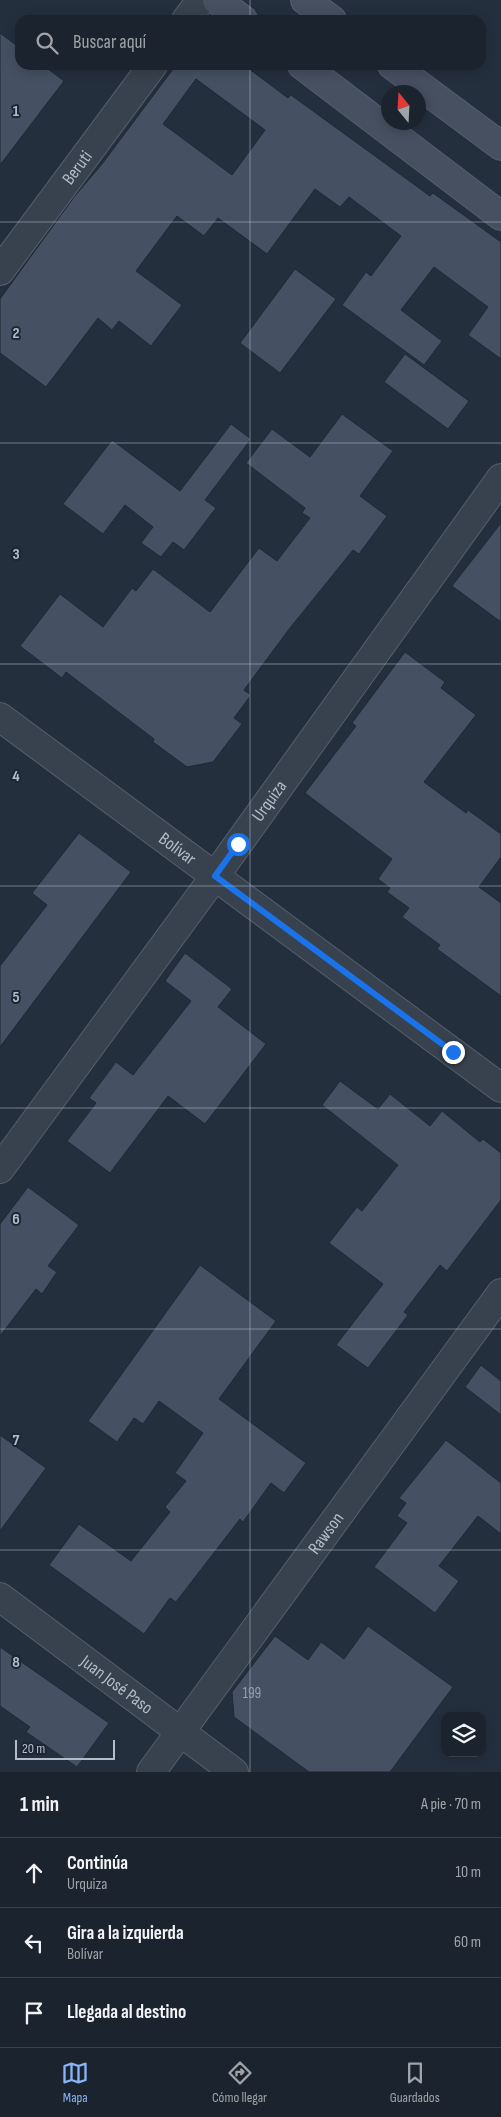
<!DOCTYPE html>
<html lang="es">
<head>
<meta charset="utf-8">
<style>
  :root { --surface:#1b232e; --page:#282f3a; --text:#f1f3f6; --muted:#a0a4aa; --line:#39404a; --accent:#8ab4f8 }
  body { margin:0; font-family:"Sofia Sans Condensed",sans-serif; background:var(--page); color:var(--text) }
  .controls { position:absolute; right:15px; bottom:15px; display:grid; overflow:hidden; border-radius:10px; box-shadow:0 2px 12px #0003 }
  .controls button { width:45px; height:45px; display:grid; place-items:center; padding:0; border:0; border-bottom:1px solid var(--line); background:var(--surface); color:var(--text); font:25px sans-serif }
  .compass { position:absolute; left:381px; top:85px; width:45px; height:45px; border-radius:50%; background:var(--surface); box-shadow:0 2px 12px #0003; rotate:342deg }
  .scale { position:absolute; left:15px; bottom:12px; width:100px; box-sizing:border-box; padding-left:5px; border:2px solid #b4bcc9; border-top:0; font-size:14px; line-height:18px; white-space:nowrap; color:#b4bcc9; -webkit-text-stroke:4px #1d2633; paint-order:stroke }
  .stop { position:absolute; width:15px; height:15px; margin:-11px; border:4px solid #1a73e8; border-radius:50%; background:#fff }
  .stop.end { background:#1a73e8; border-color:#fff; box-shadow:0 1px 5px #0008 }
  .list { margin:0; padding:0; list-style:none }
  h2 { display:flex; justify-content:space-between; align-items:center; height:65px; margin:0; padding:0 20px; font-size:21px }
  h2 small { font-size:16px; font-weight:400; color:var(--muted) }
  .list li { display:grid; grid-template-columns:32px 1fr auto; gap:15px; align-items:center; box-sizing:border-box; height:70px; padding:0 20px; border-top:1px solid var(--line) }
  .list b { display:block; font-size:19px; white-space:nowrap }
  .list p { margin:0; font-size:16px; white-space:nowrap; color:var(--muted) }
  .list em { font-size:16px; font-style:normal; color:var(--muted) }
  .icon { flex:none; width:28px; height:28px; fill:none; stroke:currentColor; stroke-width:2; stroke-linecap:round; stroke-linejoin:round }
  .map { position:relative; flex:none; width:501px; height:1772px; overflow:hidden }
  .search { position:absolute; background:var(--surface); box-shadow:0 2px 12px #0003; left:15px; right:15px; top:15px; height:55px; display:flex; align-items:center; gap:12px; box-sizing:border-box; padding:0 18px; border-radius:15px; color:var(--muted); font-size:19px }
  .sheet { height:275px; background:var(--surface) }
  nav { display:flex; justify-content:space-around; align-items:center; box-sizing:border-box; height:70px; border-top:1px solid var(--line); background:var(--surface); font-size:14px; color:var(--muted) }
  nav a { display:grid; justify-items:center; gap:2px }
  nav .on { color:var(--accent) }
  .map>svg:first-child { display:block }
  .building { fill:#455162; stroke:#1f2835; fill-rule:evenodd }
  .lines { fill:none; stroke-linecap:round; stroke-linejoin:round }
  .street-casing { stroke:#565f6c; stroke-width:30 }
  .secondary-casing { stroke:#565f6c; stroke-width:30 }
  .street { stroke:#38414e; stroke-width:28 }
  .secondary { stroke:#465061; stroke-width:28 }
  .route { stroke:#1a73e8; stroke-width:6 }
  .grid { fill:none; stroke:#b4bcc9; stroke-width:1; stroke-opacity:0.55 }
  .labels { text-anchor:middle; stroke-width:4; stroke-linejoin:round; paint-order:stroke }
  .number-label { font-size:15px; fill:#98a1af }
  .street-label { font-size:18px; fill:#b4bcc9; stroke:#1d2633 }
  .grid-label { font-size:16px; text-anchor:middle; font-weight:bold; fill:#b4bcc9; stroke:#1d2633; stroke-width:4; stroke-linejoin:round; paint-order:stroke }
</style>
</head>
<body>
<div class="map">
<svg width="501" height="1772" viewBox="0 0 501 1772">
  <rect width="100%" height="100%" fill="#242f3e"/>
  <path class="building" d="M0,33l20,15v17h23l21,16 -64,84z
    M176,65h68l44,33 3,-3 139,101 3,-3 68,49v117l-33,-24 20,-28 -54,-40 -33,43 41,31 -18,24 -82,-60 24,-33 5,4 30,-40 -52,-39 -9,10 -25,-18 -48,65 -49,-36 -14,18 -27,-20 -41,55 46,34 -31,41 -32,-25 -7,9 -14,-12 -52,69 -46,-34v-54l74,-102 28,-33zM196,79l69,51 -33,45 -69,-51z
    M295,269l41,30 -56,74 -40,-30z
    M405,354l64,47 -21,28 -64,-47z
    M342,414l51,37 -33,45 27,20 -28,38 -6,-4 -63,78 -46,62 7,5 -17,23 8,6 -29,38 -26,5 -34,-25 1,-3 -88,-67 -4,6 -42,-32 40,-52 43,33 29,-39 4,3 17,-22 57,43 49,-64 18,13 33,-43 -8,-5 3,-5 -59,-45 26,-34 38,28z
    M231,424l20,15 -46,61 11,8 -32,42 -11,-8 -12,15 -20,-14 12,-16 -28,-22 -22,29 -40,-30 49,-64 68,51z
    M501,523v99l-49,-36z
    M405,652l40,30 -4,6 35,27 -52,67 42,31 2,-3 33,24v23l-22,30 22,16v93l-64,-47 3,-4 -38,-28 7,-9 -22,-16 3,-4 -12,-9 14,-20 -87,-66 51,-67 -4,-3z
    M79,833l52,39 -131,175v-81l47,-61 -15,-12z
    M185,953l47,36 -14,18 48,37 -61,80 -37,-28 -58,77 -43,-32 29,-38 -7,-5 27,-36 17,13 58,-74 -26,-20z
    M340,1081l38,28 12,-15 40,32 12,-15 38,31 3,-3 18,14v47l-54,71 -7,-6 -36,47 4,3 -40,53 -32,-23 47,-61 -54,-41 28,-36 5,4 36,-46 -76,-60z
    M28,1187l51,38 -31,41 9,6 -15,22 -6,-5 -36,47v-112z
    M200,1265l76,56 -57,78 87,64 -22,30 -13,-10 -28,39 -3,-3 -64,83 -6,-4 -26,36 -95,-69 30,-41 52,37 39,-49 -5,-5 21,-26 -11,-8 28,-40 -44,-32 -16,23 -9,-6 -17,24 -29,-21z
    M481,1365l20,16v34l-36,-28z
    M0,1435l46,33 -46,63z
    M446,1440l55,43v51l-23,-18 -39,50 20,15 -24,32 -61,-46 33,-44 -10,-7 9,-13 -7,-5z
    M368,1626l85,61 -63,85h-81l-75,-55 -2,-25 43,-56 33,24 13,-18 23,17z
    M0,1647l109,76 -32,44 -51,-35 4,-5 -30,-21z"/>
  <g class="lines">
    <g class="street-casing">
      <g id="street">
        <path d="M186,20l15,-20"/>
        <path id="s1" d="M0,271l153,-206"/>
        <path id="s2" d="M0,717l501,371"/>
        <path id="s3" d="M0,1169l215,-293 286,-398"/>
        <path id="s4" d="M0,1597l234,175"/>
        <path id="s5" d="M151,1772l350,-479"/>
      </g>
    </g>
    <g class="secondary-casing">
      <path id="secondary" d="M217,0l26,20
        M305,0l27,20
        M302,65l199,151
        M392,65l109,81"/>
    </g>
    <use href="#street" class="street"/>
    <use href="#secondary" class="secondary"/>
  </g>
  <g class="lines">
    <path class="route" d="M238,844l-23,32 238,176"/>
  </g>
  <path class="grid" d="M250,0v20M250,65v1707M0,222h501M0,443h501M0,664h501M0,886h501M0,1108h501M0,1329h501M0,1550h501"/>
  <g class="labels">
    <g class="number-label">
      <text x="252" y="1698">199</text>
    </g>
    <g class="street-label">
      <text dy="6" stroke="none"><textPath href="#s1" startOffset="129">Beruti</textPath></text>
      <text dy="6" stroke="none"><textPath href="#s3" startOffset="456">Urquiza</textPath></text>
      <text dy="6" stroke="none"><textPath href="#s2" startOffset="221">Bolívar</textPath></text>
      <text dy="6" stroke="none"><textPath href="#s5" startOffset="296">Rawson</textPath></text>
      <text dy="6" stroke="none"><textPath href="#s4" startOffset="146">Juan José Paso</textPath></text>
    </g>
  </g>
  <g class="grid-label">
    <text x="16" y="116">1</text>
    <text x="16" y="338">2</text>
    <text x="16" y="559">3</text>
    <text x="16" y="781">4</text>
    <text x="16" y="1002">5</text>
    <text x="16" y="1224">6</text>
    <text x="16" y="1445">7</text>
    <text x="16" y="1667">8</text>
  </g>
</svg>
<div class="controls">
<button><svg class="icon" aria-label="layers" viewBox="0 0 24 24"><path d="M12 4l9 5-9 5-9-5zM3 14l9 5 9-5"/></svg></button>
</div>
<svg class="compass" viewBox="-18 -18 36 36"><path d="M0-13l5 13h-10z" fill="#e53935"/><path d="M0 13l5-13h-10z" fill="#a0a4aa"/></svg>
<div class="scale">20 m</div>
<div class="stop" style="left:238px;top:844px"></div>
<div class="stop end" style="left:453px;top:1052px"></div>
<div class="search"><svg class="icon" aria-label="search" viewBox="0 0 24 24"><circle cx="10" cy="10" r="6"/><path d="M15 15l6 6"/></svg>Buscar aquí</div>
</div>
<section class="sheet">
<h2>1 min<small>A pie · 70 m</small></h2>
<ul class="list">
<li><svg class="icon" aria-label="ahead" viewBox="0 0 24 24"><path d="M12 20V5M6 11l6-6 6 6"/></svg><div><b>Continúa</b><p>Urquiza</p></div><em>10 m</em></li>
<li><svg class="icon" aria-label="left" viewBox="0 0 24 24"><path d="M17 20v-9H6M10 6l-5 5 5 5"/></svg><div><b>Gira a la izquierda</b><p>Bolívar</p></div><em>60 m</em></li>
<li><svg class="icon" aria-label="arrive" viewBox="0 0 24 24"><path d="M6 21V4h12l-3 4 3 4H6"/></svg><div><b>Llegada al destino</b></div></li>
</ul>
</section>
<nav>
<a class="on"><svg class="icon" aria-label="map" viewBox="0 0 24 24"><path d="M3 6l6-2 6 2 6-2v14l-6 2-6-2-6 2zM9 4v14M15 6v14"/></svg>Mapa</a>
<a><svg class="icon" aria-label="directions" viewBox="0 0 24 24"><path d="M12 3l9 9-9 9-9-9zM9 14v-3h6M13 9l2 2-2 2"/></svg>Cómo llegar</a>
<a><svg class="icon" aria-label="saved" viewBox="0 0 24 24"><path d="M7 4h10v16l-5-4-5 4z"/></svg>Guardados</a>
</nav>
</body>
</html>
